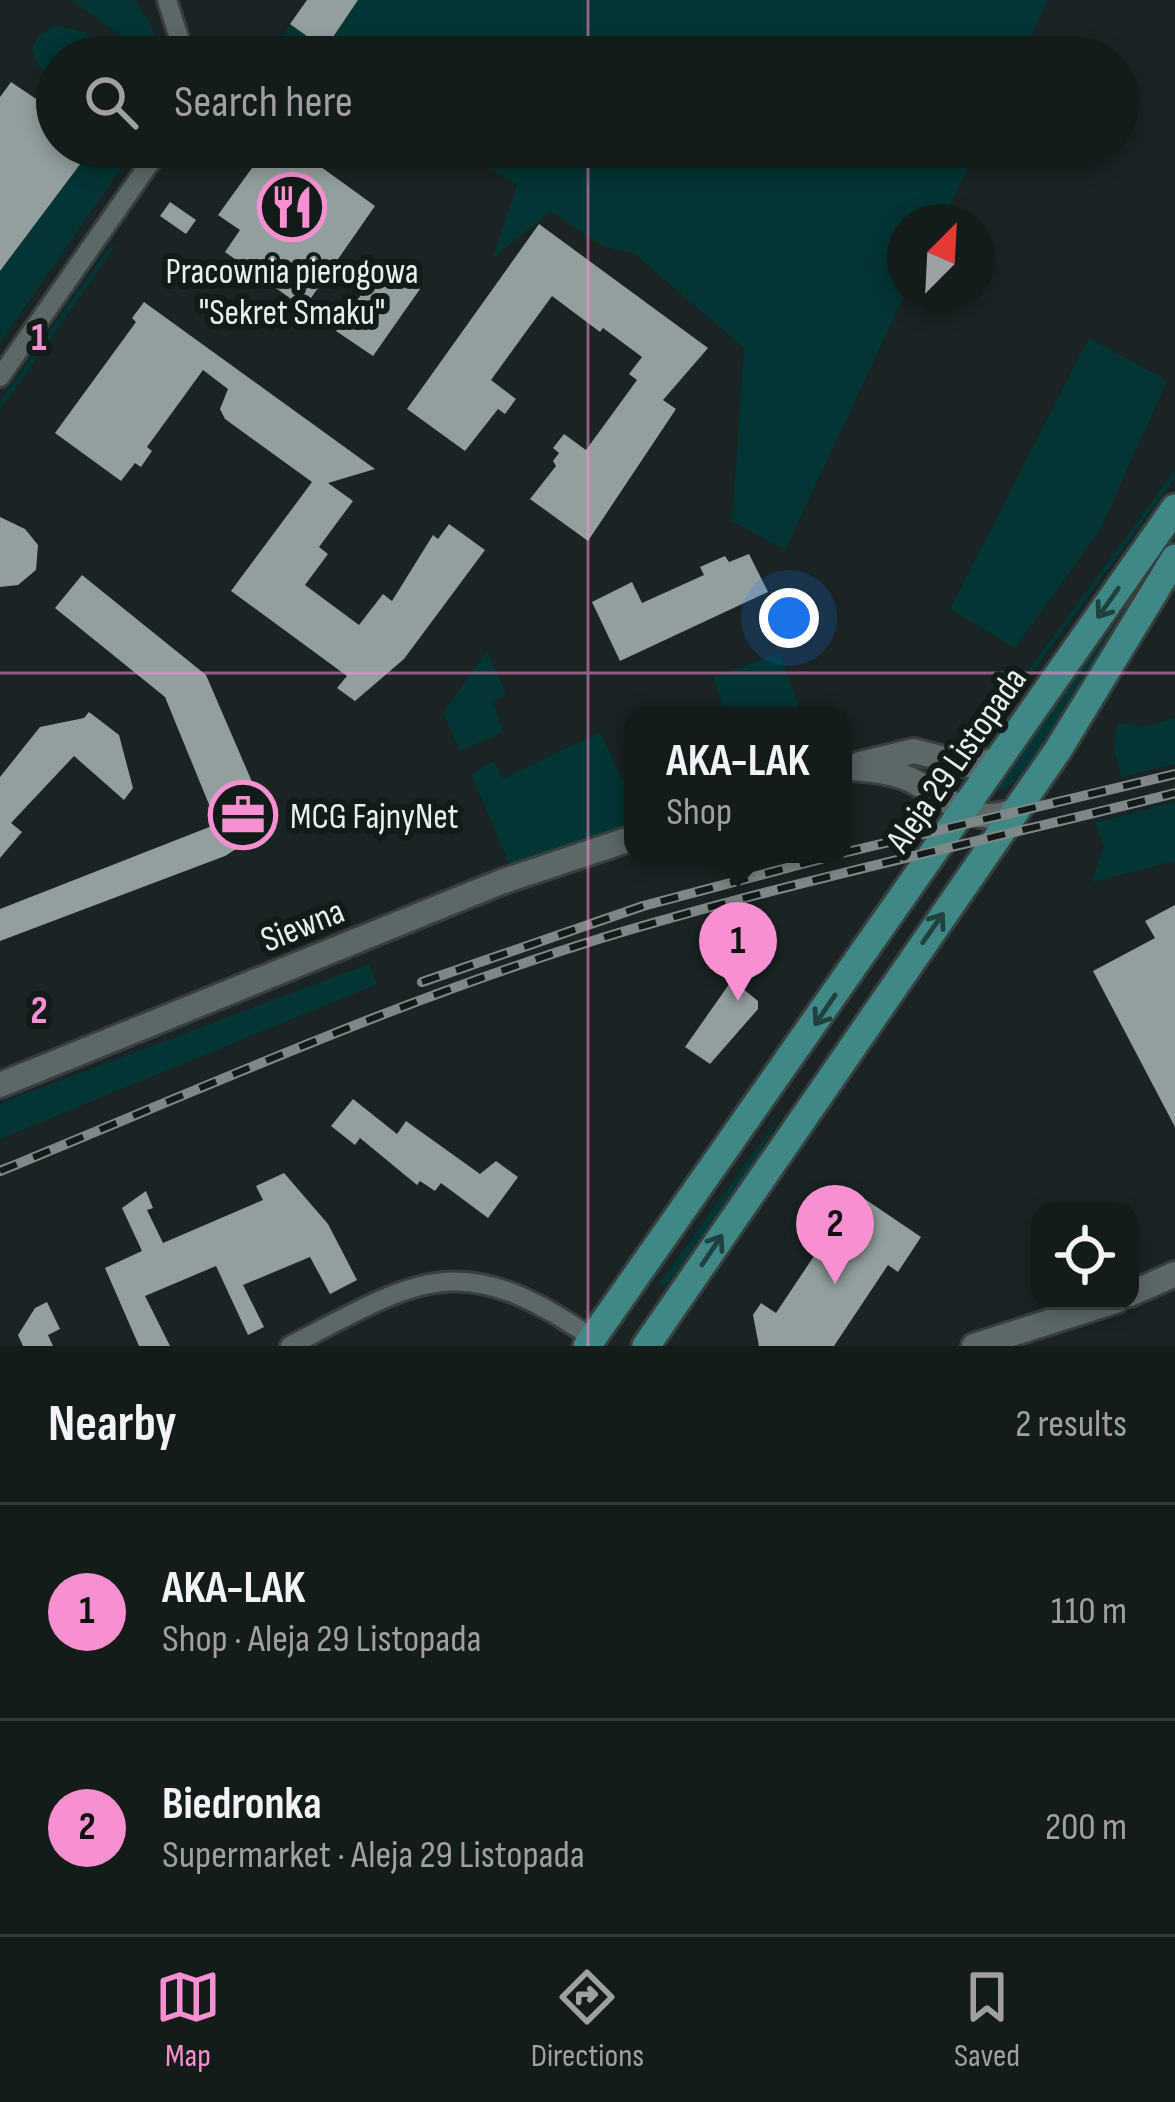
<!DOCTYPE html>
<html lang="en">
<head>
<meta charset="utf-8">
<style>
  :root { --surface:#141b1b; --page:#1d2424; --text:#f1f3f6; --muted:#9da1a3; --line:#33393a; --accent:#f690d0 }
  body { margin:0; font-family:"Sofia Sans Condensed",sans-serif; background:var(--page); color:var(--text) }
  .controls { position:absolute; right:36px; bottom:36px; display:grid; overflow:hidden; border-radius:24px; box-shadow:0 6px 18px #0003 }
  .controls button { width:108px; height:108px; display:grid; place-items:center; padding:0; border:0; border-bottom:3px solid var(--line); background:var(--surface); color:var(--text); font:60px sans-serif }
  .compass { position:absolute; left:887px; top:204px; width:108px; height:108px; border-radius:50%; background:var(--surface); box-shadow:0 6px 18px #0003; rotate:24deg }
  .you { position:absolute; left:789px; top:618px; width:42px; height:42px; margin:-30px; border:9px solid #fff; border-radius:50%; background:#1a73e8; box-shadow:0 0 0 18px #1a73e833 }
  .badge { display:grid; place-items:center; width:78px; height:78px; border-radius:50%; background:var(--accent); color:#111; font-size:39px; font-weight:700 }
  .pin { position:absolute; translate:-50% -99px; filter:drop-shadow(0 3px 6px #0008) }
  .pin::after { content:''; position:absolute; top:63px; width:42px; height:36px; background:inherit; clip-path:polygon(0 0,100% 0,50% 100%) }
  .popup { position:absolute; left:624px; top:707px; width:228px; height:156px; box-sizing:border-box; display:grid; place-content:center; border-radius:24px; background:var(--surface); filter:drop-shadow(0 3px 9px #0005); font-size:39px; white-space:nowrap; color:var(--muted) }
  .popup b { font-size:45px; color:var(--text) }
  .popup::after { content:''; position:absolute; left:50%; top:100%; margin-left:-24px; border:24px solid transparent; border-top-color:var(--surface) }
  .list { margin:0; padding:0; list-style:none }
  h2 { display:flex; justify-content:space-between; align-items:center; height:156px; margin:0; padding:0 48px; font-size:51px }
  h2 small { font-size:39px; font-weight:400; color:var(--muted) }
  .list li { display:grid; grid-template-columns:78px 1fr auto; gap:36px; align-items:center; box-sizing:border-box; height:216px; padding:0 48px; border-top:3px solid var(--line) }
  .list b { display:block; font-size:45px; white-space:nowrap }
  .list p { margin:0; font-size:39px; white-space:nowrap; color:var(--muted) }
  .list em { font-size:39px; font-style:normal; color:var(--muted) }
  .icon { flex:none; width:66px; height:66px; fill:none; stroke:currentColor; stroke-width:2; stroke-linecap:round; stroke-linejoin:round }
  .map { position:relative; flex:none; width:1175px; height:1346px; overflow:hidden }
  .search { position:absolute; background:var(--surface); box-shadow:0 6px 18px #0003; left:36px; right:36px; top:36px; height:132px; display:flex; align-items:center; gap:30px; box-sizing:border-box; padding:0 42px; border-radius:66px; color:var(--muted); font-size:45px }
  .sheet { height:588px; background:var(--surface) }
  nav { display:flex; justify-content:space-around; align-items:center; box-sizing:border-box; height:168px; border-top:3px solid var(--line); background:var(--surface); font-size:33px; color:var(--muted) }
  nav a { display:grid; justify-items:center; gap:6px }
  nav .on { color:var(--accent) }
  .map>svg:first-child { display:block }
  .green { fill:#033534 }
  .building { fill:#929f9e }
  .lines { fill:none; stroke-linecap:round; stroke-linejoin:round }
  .street-casing { stroke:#373f3f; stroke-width:24 }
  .secondary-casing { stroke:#373f3f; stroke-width:30 }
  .primary-casing { stroke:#373f3f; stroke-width:33 }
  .street { stroke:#5c6868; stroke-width:18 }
  .secondary { stroke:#5c6868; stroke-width:24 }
  .primary { stroke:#408886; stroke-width:27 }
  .rail-casing { stroke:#7f8888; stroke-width:10 }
  .rail { stroke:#111b1a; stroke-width:6; stroke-dasharray:18; stroke-linecap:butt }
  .oneway { stroke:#214140 }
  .grid { fill:none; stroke:#f690d0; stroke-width:3; stroke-opacity:0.55 }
  .labels { text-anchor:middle; stroke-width:12; stroke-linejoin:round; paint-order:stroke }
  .poi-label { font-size:36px; fill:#e8efef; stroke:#111b1a }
  .street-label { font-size:36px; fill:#e8efef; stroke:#111b1a }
  .grid-label { font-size:39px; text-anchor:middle; font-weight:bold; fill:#f690d0; stroke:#111b1a; stroke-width:12; stroke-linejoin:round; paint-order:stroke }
</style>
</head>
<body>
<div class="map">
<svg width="1175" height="1346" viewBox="0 0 1175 1346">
  <rect width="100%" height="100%" fill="#1a2424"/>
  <path class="green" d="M71,0h64l16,25 9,32h-29l-10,-22z
    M358,0h689l-24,57h-709l-29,-20 -15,20h-15l14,-3 22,-30 34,25z
    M55,26l30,6 20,25h-48v24l-20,-16 -5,-16 7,-14z
    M93,147h43l-136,196v-72z
    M456,147h523l-38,75h-36v72l-120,256 -53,-29 12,-173 -109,-94 -30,-7 -54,-36 -59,48 25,-74z
    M117,244l-117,166v-9l107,-151z
    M1089,338l78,43 -67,149 -85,118 -65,-39z
    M1175,470v8l-182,249 -29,20 72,-87z
    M1122,608c-15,38 -88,180 -126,184z
    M487,651l19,43 -13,7 10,31 -43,19 -17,-38z
    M780,653l22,63h-75l-14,-39z
    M1175,718v46l-54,13 -7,-27 3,-28 23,5z
    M600,732l24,50 9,-1v45l-123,39 -39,-91 23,-13 8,18z
    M1175,802v59l-83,21 12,-36 -9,-23z
    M369,964l8,20 -377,155v-36z
    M782,1113l-28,50 -89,125 -6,-4z"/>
  <path class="building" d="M307,0h51l-33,49 -35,-25z
    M11,82l46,31v34h36l-93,124v-174z
    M282,147h47l-12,17 58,42 -71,102 -79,-56 15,-22 -22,-15 47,-65 10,6z
    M170,202l26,18 -10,14 -26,-18z
    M539,224l169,124 -45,52 13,9 -88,132 -58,-42 26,-33 -3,-5 6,-8 -6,-5 11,-14 22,16 51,-70 -8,-6 13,-17 -39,-29 -3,4 -48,-36 -61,84 25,19 -11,15 -7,-5 -33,42 -58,-42z
    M383,263l37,26 -47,67 -37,-25z
    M144,302l231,167 -47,14 25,18 -34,46 9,7 -23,31 54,40 24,-31 9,7 41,-66 5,4 11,-15 36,26 -81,109 -49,42 -18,-13 10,-12 -116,-85 81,-109 -87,-63 -5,-10 8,-20 -25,-19 -56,77 5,4 -11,16 -6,-4 -14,18 -66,-48 81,-111 -4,-4z
    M0,517l25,12 13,16 -2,25 -18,15 -18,2z
    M749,554l19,38 -148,69 -28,-59 40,-20 10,21 62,-28 -4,-8 25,-11 4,6z
    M82,575l124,100 50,116 10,39 -41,26 -225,85v-32l217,-85 -52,-127 -110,-89z
    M89,712l30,23 14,53 -9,12 -50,-44 -63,67 11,9 -22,26v-81l40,-50 44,-9z
    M1175,905v222l-82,-156 62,-33 -10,-17z
    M732,980l26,21v8l-48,55 -25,-17z
    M353,1099l44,35 9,-13 74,53 16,-13 22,16 -30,41 -47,-35 -6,8 -15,-10 -3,4 -57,-47 -5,7 -24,-19z
    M284,1173l44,51 29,56 -27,14 -20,-37 -67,28 21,42 -16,8 -32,-69 -71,30 25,50h-31l-34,-78 37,-17 -20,-43 24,-17 7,17 -6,2 16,33 100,-43 -7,-14z
    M856,1193l65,44 -23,35 -10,-7 -54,81h-75l-6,-31 8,-12 15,10z
    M47,1302l13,27 -12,6 5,11h-30l-5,-11 17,-27z"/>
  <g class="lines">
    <g class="street-casing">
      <path id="street" d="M167,0l18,57
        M0,377l161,-230
        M290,1346c129,-68 171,-99 302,-8"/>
    </g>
    <g class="secondary-casing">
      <path id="secondary" d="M860,764l54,-13 62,16 24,-10
        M850,768c20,1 41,3 59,11 36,17 68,52 108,30
        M0,1085l501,-203 132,-44
        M1130,1294l45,-20
        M974,1346l141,-45"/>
    </g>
    <g class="primary-casing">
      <path id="primary" d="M587,1346l588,-838
        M646,1346l412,-596 117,-192"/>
    </g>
    <use href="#street" class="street"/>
    <use href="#secondary" class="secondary"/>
    <use href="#primary" class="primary"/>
    <g class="rail-casing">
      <path id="rail" d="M843,853l332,-79
        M422,982l221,-76 197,-52
        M0,1171c199,-81 396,-170 602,-233 189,-57 382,-97 573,-145"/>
    </g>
    <use href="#rail" class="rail"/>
  </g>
  <defs><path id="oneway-shaft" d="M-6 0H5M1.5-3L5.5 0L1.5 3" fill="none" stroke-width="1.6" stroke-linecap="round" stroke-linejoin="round" transform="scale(3)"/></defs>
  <g class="oneway">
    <use href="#oneway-shaft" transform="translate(1108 603) rotate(125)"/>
    <use href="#oneway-shaft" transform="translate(933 928) rotate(-55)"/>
    <use href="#oneway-shaft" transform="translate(825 1010) rotate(124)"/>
    <use href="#oneway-shaft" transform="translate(712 1250) rotate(-56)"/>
  </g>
  <path class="grid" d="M588,0v57M588,147v1199M0,673h1175"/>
  <defs>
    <g id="restaurant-ring" transform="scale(3.45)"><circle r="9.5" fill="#111b1a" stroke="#f690d0" stroke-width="1.5"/><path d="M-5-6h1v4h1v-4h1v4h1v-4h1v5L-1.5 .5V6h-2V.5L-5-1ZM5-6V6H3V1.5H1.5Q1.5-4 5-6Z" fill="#f690d0"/></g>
    <g id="office-ring" transform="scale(3.45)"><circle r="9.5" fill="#111b1a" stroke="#f690d0" stroke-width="1.5"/><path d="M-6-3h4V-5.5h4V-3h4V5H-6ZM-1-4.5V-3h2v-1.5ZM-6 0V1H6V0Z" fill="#f690d0"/></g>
  </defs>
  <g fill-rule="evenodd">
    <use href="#restaurant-ring" x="292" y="207"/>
    <use href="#office-ring" x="243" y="815"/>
  </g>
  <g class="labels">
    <g class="poi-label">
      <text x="292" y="283">Pracownia pierogowa<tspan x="292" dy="41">"Sekret Smaku"</tspan></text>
      <text x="290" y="828" text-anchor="start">MCG FajnyNet</text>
    </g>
    <g class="street-label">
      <text transform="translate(955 759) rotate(-55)" y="13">Aleja 29 Listopada</text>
      <text transform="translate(302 924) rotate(-22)" y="13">Siewna</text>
    </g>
  </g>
  <g class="grid-label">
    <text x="39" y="350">1</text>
    <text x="39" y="1023">2</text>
  </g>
</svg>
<div class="controls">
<button><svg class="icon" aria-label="locate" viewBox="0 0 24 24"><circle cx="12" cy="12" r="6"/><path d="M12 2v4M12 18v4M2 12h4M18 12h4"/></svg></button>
</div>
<svg class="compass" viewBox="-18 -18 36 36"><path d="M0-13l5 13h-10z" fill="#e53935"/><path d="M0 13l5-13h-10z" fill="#9da1a3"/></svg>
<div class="you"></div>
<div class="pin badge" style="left:738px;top:1001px">1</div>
<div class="popup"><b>AKA-LAK</b>Shop</div>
<div class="pin badge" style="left:835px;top:1284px">2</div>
<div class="search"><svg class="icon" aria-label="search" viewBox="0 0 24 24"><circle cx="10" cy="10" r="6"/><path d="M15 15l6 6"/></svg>Search here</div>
</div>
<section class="sheet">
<h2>Nearby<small>2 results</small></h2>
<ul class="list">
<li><span class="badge">1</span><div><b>AKA-LAK</b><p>Shop · Aleja 29 Listopada</p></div><em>110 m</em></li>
<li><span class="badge">2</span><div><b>Biedronka</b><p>Supermarket · Aleja 29 Listopada</p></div><em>200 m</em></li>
</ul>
</section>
<nav>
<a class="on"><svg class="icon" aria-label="map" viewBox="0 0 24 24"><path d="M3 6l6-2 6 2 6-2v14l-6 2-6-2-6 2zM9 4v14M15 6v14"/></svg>Map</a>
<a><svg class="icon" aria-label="directions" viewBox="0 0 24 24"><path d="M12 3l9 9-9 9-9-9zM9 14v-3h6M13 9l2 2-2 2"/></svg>Directions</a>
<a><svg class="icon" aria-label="saved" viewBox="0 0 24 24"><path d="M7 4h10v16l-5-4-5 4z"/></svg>Saved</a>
</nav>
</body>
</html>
